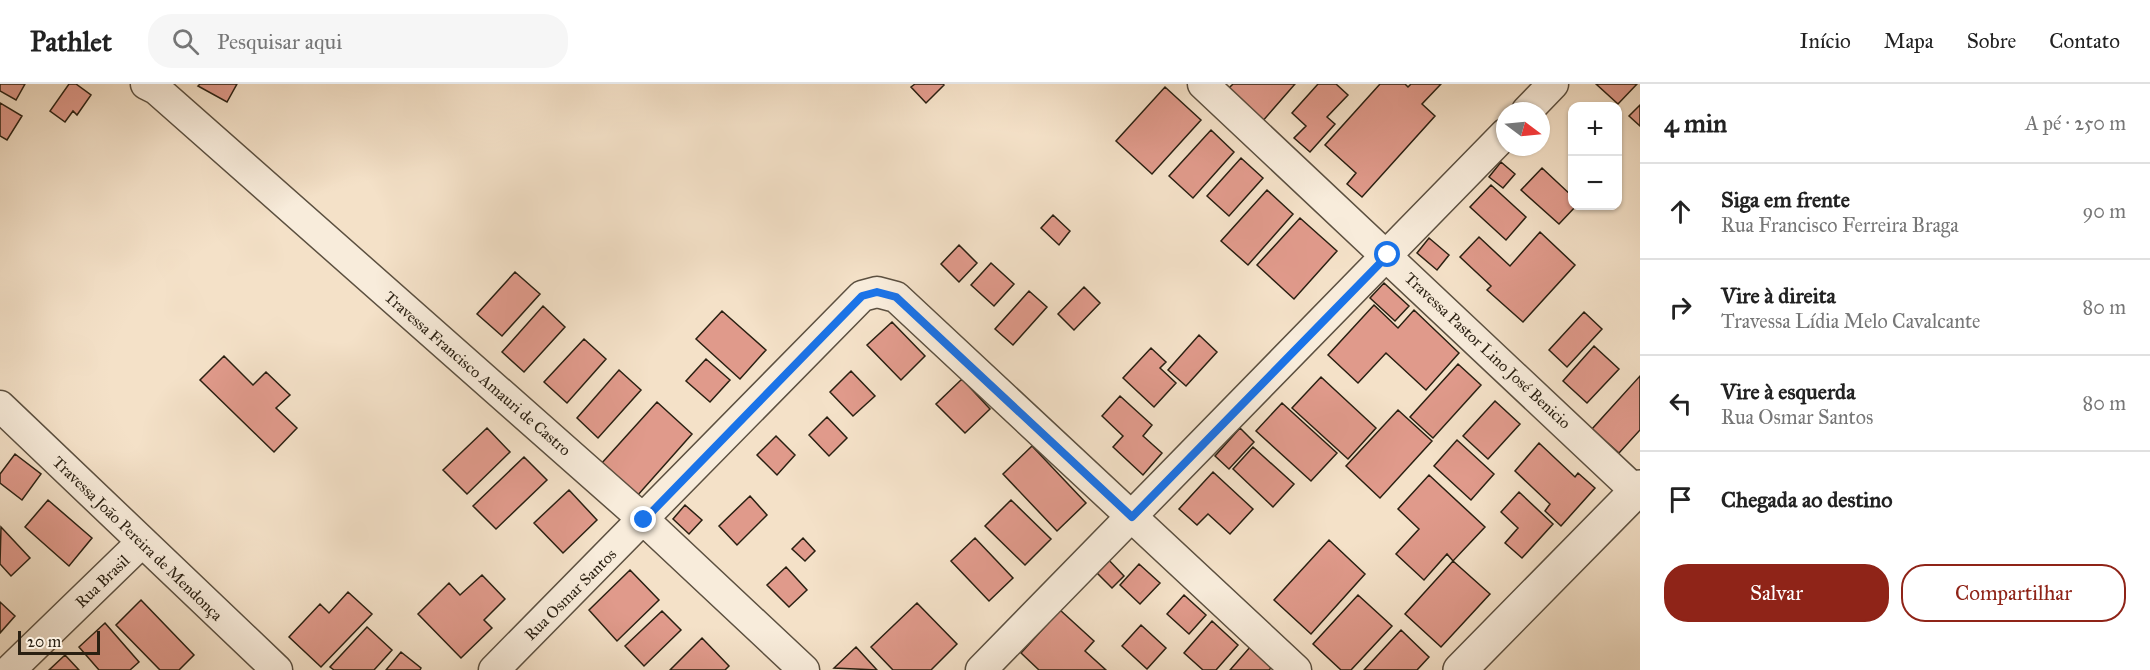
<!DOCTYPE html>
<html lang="pt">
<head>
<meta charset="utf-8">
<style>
  :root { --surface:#fff; --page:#f6f6f6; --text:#222; --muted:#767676; --line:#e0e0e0; --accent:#8f2418 }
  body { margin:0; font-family:"IM FELL Great Primer",serif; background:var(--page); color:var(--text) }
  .controls { position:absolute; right:18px; top:18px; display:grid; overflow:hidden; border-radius:12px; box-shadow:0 2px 4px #0004 }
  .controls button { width:54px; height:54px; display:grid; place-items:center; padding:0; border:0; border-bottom:2px solid var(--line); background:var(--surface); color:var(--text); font:30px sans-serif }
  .compass { position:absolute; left:1496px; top:18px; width:54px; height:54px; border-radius:50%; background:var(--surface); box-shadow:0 2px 4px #0004; rotate:106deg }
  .scale { position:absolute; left:18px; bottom:15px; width:82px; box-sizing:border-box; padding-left:6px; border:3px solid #2a2012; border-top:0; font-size:16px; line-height:21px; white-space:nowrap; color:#2a2012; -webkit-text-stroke:4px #f8ecdb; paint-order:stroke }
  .stop { position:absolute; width:18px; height:18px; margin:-14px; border:4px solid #1a73e8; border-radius:50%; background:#fff }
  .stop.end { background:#1a73e8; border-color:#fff; box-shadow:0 2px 6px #0008 }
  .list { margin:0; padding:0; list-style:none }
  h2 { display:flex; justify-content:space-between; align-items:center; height:78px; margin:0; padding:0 24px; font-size:26px }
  h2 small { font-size:20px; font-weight:400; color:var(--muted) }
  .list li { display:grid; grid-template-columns:39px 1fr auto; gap:18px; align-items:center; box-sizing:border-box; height:96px; padding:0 24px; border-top:2px solid var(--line) }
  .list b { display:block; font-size:22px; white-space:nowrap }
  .list p { margin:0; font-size:20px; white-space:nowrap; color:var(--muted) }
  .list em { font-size:20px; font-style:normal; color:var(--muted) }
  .actions { display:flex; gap:12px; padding:18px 24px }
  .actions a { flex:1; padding:14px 0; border:2px solid var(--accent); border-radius:24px; text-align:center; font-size:21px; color:var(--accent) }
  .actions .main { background:var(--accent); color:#fff }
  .icon { flex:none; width:33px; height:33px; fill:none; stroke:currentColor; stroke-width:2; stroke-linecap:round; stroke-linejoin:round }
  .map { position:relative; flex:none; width:1640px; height:586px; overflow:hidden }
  header { display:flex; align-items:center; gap:36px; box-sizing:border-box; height:84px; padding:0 30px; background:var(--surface); border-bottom:2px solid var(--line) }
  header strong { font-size:28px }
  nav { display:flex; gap:33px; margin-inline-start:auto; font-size:21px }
  .search { width:420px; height:54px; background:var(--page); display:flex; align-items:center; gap:15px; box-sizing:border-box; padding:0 21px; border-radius:24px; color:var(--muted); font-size:22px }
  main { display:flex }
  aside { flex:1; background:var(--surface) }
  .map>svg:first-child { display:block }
  .building { fill:#e09a8b; stroke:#2a2012; stroke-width:1.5 }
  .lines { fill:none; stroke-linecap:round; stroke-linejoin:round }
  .minor-casing { stroke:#5c5040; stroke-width:33 }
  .tertiary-casing { stroke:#5c5040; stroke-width:36 }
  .minor { stroke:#f8ecdb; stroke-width:30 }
  .tertiary { stroke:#f8ecdb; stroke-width:33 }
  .route { stroke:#1a73e8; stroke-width:8 }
  .labels { text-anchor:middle; stroke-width:5; stroke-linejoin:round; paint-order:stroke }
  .street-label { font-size:16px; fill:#2a2012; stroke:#f8ecdb }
</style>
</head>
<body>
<header>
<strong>Pathlet</strong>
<div class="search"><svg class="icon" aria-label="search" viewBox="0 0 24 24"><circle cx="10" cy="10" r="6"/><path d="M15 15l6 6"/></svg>Pesquisar aqui</div>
<nav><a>Início</a><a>Mapa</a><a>Sobre</a><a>Contato</a></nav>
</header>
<main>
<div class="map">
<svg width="1640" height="586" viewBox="0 0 1640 586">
  <rect width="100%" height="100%" fill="#f4e1c8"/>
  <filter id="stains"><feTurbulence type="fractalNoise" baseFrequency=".00333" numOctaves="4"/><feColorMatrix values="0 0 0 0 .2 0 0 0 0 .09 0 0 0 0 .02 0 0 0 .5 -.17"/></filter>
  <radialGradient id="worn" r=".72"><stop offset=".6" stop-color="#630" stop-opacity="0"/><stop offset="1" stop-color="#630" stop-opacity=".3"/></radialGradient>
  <path class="building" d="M0,0h25l-9,16 -16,-9z
    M69,0h7l15,11 -14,20 -4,-4 -8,11 -15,-11z
    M200,0h37l-10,18 -29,-16z
    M915,0h28l1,1 -18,18 -15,-16z
    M1233,0h62l-34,39 -35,-32z
    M1318,0h18l12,11 -21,22 8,7 -25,28 -16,-14 12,-12 -14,-13z
    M1380,0h25l3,3 3,-3h30l-19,20 13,12 -73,81 -15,-13 9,-11 -31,-28z
    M1596,0h41l-19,20z
    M1165,3l36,33 -49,54 -36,-33z
    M0,19l22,13 -15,24 -7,-4z
    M1640,21v21l-11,-10z
    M1211,46l23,22 -41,46 -24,-22z
    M1241,74l22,20 -34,38 -22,-20z
    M1501,78l14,12 -12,14 -14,-11z
    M1542,84l30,28v10h4l-17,18 -38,-34z
    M1491,101l35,32 -20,23 -36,-33z
    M1267,106l26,24 -45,51 -27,-24z
    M1053,131l17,16 -11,14 -18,-17z
    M1300,134l37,33 -43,48 -37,-34z
    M1540,148l35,33 -52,57 -36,-32 4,-4 -31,-29 19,-20 31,29z
    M1429,154l20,17 -12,15 -20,-17z
    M959,161l18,18 -18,19 -18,-18z
    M991,179l23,21 -20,22 -23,-21z
    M515,188l25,22 -38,42 -25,-22z
    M1384,199l25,23 -14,15 -25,-23z
    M1084,203l16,16 -26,27 -16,-16z
    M1029,207l18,16 -34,38 -18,-16z
    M1374,221l24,23 16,-18 45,43 -33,37 -40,-37 -28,30 -30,-28z
    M543,222l22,21 -41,45 -22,-20z
    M722,227l44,39 -26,29 -44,-40z
    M1584,228l18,17 -35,38 -18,-17z
    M892,238l33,34 -24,24 -34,-35z
    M1199,251l18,17 -31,34 -18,-16z
    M584,255l22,20 -39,44 -23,-21z
    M1594,262l25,23 -32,34 -24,-22z
    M1151,264l15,14 -6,6 16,15 -22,24 -31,-29z
    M224,272l29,29 13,-13 24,23 -14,13 21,20 -23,24 -74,-72z
    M706,275l24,21 -20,22 -24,-21z
    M1458,280l23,21 -48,53 -23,-21z
    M619,286l22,20 -43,48 -21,-20z
    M851,287l24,25 -22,20 -23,-24z
    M1640,292v54l-21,23 -27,-24z
    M1321,293l55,51 -28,31 -56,-51z
    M962,295l28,30 -25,24 -29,-29z
    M1120,312l32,29 -9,11 19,17 -19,22 -30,-28 10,-11 -21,-20z
    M1495,317l25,23 -32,35 -25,-23z
    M657,318l35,32 -55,62 -36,-32z
    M1282,319l55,50 -26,28 -55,-50z
    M1398,326l34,31 -52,57 -34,-32z
    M827,333l20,21 -18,18 -20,-21z
    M487,344l23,24 -43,42 -24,-24z
    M1240,344l14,14 -25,27 -14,-13z
    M776,352l19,19 -18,20 -20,-20z
    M1457,356l37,34 -23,26 -37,-34z
    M1539,359l36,34 3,-4 17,15 -34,38 -16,-15 5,-7 -35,-33z
    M1032,362l54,57 -29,28 -54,-57z
    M1253,363l41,37 -21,23 -40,-38z
    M15,370l26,20 -19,26 -22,-17v-9z
    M524,373l23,23 -51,49 -23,-23z
    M1213,388l40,37 -23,25 -22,-20 -11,11 -18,-16z
    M1429,391l56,52 -32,34 -6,-7 -23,26 -28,-26 23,-25 -21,-20z
    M569,406l28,30 -34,33 -29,-30z
    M1519,408l34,32 -31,34 -17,-15 13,-15 -17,-16z
    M750,412l17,19 -30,30 -18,-19z
    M48,416l44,38 -23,28 -44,-39z
    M1011,416l40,39 -26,26 -40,-39z
    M685,421l17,15 -13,14 -16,-15z
    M1,443l29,31 -19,18 -11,-12z
    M803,454l12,13 -10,10 -13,-12z
    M975,454l38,40 -24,23 -38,-40z
    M1329,456l36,34 -54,60 -37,-34z
    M1104,471l20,21 -12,12 -21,-21z
    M1453,477l37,33 -49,53 -36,-33z
    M1139,480l21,19 -20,21 -20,-19z
    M786,483l21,23 -18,17 -22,-22z
    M630,486l29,30 -42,41 -28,-31z
    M482,491l23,24 -21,21 8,8 -31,30 -43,-44 31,-31 11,12z
    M348,508l24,22 -51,53 -32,-30 31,-33 9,9z
    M1184,511l22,20 -17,19 -22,-20z
    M1358,511l34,31 -41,44h-10l-28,-26z
    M141,516l53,55 -15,15h-19l-44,-45z
    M0,518l15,14 -15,17z
    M917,519l40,41 -26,26h-38l-22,-23z
    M1060,526l34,31 -9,10 21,19h-67l-18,-17z
    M662,527l19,19 -37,36 -19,-20z
    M1212,537l26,24 -22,25h-13l-19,-17z
    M105,539l34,39 -9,8h-31l-20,-23z
    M1141,541l25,23 -19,21 -25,-23z
    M367,543l25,23 -18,20h-40l-4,-3z
    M1401,546l28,27 -12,13h-53z
    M702,554l27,28 -4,4h-55z
    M1251,562l22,20 -4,4h-39z
    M856,563l21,23 -43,-2z
    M401,568l20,16 -1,2h-34z
    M65,571l14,15h-30z"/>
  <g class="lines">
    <g class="minor-casing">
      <path id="minor" d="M146,0l10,5 488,431 160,150
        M1203,0l437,411
        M1527,27l26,-27
        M0,322l277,264
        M10,586l132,-128
        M494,586l368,-374 15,-4 19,5 400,373
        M981,586l524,-536"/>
    </g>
    <g class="tertiary-casing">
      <path id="tertiary" d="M1460,586l180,-183"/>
    </g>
    <use href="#minor" class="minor"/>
    <use href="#tertiary" class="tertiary"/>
  </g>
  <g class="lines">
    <path class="route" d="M644,436l218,-224 15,-4 19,5 236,220 256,-262"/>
  </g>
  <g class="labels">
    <g class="street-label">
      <text transform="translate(1488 266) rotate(43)" y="6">Travessa Pastor Lino José Benicio</text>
      <text transform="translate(478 289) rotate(41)" y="6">Travessa Francisco Amauri de Castro</text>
      <text transform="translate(138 454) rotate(44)" y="6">Travessa João Pereira de Mendonça</text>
      <text transform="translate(102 497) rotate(-44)" y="6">Rua Brasil</text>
      <text transform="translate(570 510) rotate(-45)" y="6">Rua Osmar Santos</text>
    </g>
  </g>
  <rect width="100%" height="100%" filter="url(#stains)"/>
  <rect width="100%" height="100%" fill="url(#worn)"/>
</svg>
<div class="controls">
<button>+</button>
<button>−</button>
</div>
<svg class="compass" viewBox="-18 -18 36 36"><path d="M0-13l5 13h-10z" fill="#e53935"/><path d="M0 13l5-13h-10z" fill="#767676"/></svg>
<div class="scale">20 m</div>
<div class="stop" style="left:1388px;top:171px"></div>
<div class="stop end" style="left:644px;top:436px"></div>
</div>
<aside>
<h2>4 min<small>A pé · 250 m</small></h2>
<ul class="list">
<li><svg class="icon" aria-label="ahead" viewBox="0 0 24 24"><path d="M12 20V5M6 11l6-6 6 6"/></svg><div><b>Siga em frente</b><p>Rua Francisco Ferreira Braga</p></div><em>90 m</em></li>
<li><svg class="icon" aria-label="right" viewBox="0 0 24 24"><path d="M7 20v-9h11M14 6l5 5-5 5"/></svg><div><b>Vire à direita</b><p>Travessa Lídia Melo Cavalcante</p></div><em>80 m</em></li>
<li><svg class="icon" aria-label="left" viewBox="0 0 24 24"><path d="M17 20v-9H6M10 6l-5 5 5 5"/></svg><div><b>Vire à esquerda</b><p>Rua Osmar Santos</p></div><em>80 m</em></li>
<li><svg class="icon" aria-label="arrive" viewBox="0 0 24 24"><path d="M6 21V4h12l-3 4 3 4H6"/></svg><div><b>Chegada ao destino</b></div></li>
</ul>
<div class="actions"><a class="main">Salvar</a><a>Compartilhar</a></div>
</aside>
</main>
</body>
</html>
